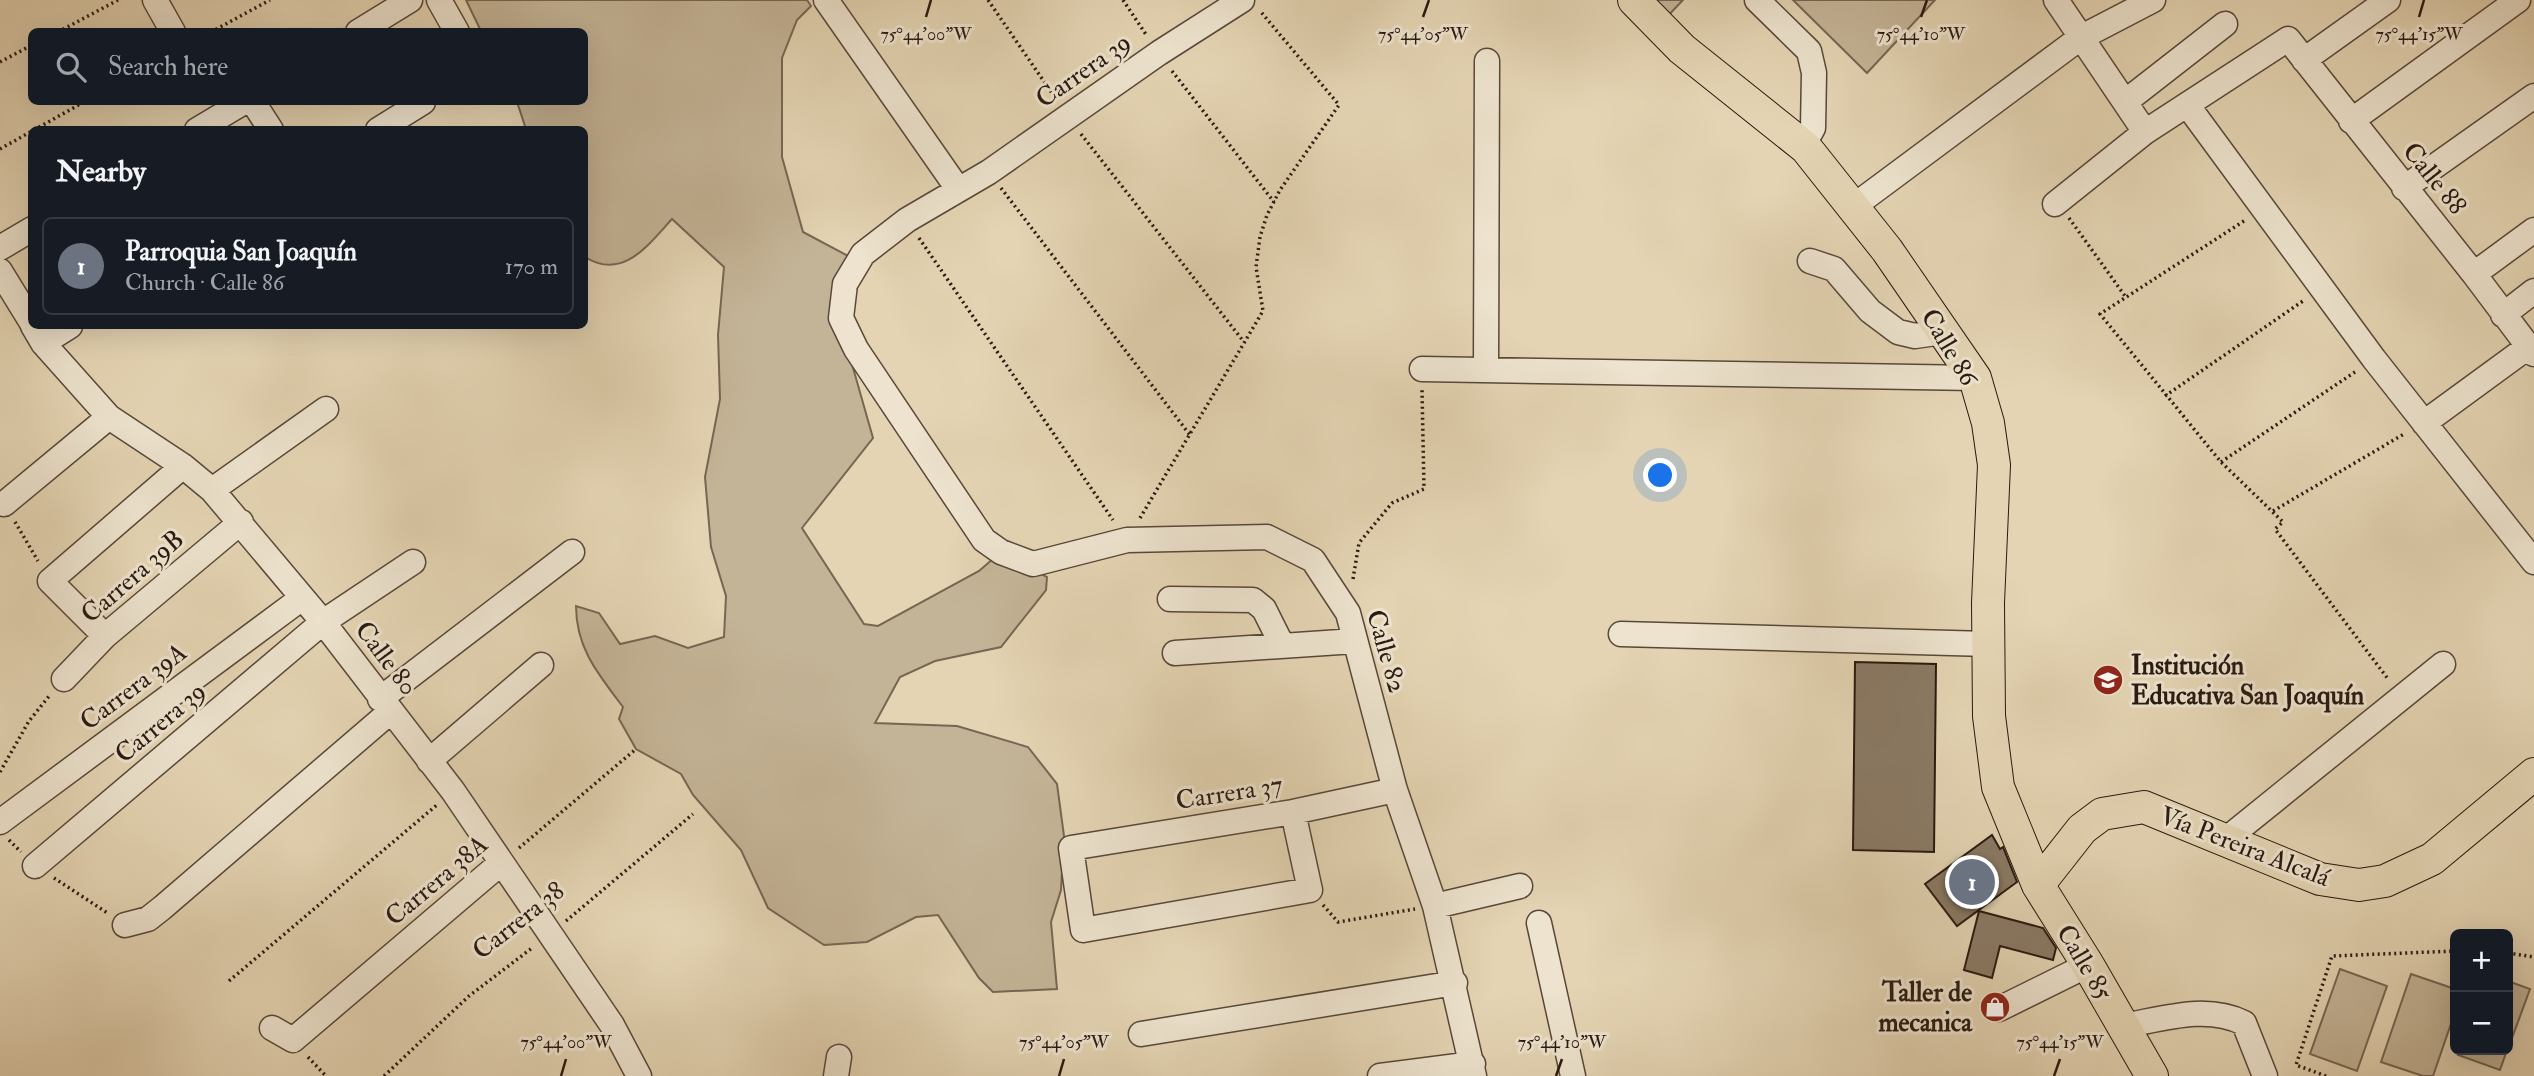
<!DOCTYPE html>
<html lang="en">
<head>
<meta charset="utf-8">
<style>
  :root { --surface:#171b24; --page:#20242c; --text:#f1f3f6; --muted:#9ea1a6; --line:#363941; --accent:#c59692 }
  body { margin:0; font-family:"IM FELL Double Pica",serif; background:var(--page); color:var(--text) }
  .controls { position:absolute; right:21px; bottom:21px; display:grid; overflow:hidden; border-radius:10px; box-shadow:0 7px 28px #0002 }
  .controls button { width:63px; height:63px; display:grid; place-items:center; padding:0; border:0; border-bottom:2px solid var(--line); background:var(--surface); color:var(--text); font:35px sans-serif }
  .you { position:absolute; left:1661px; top:476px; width:24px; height:24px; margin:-18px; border:5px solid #fff; border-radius:50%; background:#1a73e8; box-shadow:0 0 0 10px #1a73e833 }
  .badge { display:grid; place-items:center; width:46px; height:46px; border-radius:50%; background:var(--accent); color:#fff; font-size:23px; font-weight:700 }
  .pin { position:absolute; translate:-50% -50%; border:4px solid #fff; box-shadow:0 2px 7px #0006 }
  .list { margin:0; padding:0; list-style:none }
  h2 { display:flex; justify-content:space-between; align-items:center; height:91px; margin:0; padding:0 28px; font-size:30px }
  h2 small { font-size:23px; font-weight:400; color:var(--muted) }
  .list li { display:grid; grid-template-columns:46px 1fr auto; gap:21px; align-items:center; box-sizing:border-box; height:98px; margin:0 14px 14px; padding:0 14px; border:2px solid var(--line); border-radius:10px }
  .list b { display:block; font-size:26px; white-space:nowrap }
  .list p { margin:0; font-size:23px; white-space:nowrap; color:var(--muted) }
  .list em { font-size:23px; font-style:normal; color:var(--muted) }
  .icon { flex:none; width:38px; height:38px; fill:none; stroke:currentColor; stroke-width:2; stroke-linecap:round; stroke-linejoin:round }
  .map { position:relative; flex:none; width:2534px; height:1076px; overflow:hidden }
  .search { position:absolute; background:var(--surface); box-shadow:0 7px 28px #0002; left:28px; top:28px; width:560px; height:77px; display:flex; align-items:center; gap:18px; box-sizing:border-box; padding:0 24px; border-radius:10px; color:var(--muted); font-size:26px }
  .panel { position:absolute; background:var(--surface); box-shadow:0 7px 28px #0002; left:28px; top:126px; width:560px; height:203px; border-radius:10px }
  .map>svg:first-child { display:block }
  .green { fill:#c4b497; stroke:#766654; stroke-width:2 }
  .building { fill:#8a7a65; stroke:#291911; stroke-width:2 }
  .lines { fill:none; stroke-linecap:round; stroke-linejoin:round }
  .minor-casing { stroke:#58483a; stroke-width:27 }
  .major-casing { stroke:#291911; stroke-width:34 }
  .path { stroke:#291911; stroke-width:3.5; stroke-dasharray:2 3.5; stroke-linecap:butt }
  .minor { stroke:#ede3ce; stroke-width:24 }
  .major { stroke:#e4d4b3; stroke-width:32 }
  .ticks { fill:none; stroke:#291911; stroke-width:2.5 }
  .labels { text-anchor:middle; stroke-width:6; stroke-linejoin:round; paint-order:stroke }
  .street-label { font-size:26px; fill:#291911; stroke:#ede3ce }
  .poi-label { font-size:26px; font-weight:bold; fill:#291911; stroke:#ede3ce; text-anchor:start }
  .ticks-label { font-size:18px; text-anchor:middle; fill:#291911; stroke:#ede3ce; stroke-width:6; stroke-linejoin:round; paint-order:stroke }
</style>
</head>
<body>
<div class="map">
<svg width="2534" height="1076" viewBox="0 0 2534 1076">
  <rect width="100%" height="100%" fill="#e4d4b3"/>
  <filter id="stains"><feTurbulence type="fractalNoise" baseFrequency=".00286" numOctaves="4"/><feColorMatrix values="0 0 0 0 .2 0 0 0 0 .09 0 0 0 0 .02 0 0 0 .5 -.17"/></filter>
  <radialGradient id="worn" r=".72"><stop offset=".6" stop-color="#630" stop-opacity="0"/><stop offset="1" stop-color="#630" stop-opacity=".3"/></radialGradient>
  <path class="green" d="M466,0h341l4,6 -14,14 -15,38v99l21,75 47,25 -16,44 39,137 -71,90 62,96 14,2 101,-55 22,-19 46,25 -1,13 -45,57 -66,14 -35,16 -25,46 82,3 71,21 29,37 7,52 -3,54 -10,32 6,67 -64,3 -14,-14 -41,-63 -22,2 -49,25 -43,3 -56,-37 -27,-58 -48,-55 -12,-21 -45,-25 -17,-30 4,-12c-25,-33 -47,-59 -47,-101l23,7 21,31 35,-8 33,12 36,-11 2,-41 -15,-49 -6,-70 15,-78 -2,-64 6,-68 -52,-48c-24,26 -49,62 -87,38l-1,-127 -58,-1 -9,-27h67v-70l-103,-1z
    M1644,0h39l-19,20z
    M1793,0h142l-68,73z
    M2340,969l47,17 -30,85 -47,-17z
    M2411,974l44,15v23l-22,64h-10l-42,-14z
    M2508,981l22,8 -22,60z
    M2460,1050h47l-7,20 -42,-15z"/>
  <path class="building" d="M1855,662l81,2 -2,188 -81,-2z
    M1992,835l8,14 3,-2 14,35 -60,44 -32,-42z
    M1979,911l64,17 13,20 -3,12 -53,-14 -8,32 -28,-8z"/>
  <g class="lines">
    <g class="minor-casing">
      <path id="minor" d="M155,0l18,32
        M439,0l18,32
        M826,0l132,189
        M1242,0l-83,53 -170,119 -82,48 -44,34 -18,30 -4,34 15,31 128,191 17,12 32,12 94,-24 140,-3 46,23 35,53 47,177 40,116 39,170
        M1757,0l52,51 5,22 -1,55 -10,18
        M2056,0l89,132
        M358,32l52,-32
        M2304,60l84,-60
        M253,102l18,28
        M2125,102l100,-78
        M2188,106l186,253 160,203
        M2351,121l167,-121
        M197,130l47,-28
        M378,130l45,-28
        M2404,188l130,-92
        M2055,204l90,-72 143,-93 186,235 60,80
        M1854,206l226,-168 73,-38
        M0,248l32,-19
        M1810,261l24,8 36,42 28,21 17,4 28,-4
        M0,271l32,52
        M2474,274l60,-44
        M2503,315l31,-24
        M33,326l10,17 66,74 74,49 29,24 111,132 130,169 159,234 27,51
        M43,343l27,-17
        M1486,368l1,-307
        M1422,369l553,9
        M2424,423l104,-76
        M212,490l114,-81
        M4,504l105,-87
        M1170,599l83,1 11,9 18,36
        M1621,634l367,10
        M105,636l-55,-55 133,-115
        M1175,653l180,-12
        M64,679l41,-43 136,-114
        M380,699l192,-147
        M429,761l112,-96
        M1293,812l17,78 -227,40 -12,-82 222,-36 102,-22
        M0,822l302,-224
        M2224,841l219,-177
        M35,866l288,-244 90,-60
        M1435,906l85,-20
        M1539,923l34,153
        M125,925l23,-6 14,-11 228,-196
        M1999,1009l89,-44
        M2123,1026c40,-7 83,-22 121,-3l21,53
        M272,1028l21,12 208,-177
        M1141,1034l314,-51
        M836,1076l3,-19
        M1380,1076l93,-12"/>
    </g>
    <g class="major-casing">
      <path id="major" d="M1634,0l48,49 124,99 81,102 88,128 13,45 6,42 -6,138 1,113 9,71 40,98 50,80 64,111
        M2038,885l44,-56 20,-15 42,-7 176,72 39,6 26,-4 47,-22 102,-85"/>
    </g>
    <path class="path" d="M988,0l68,99
      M1123,0l24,36
      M58,32l60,-32
      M211,32l59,-32
      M0,62l32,-17
      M1172,71l102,131
      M34,130l50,-28
      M1081,134l163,208
      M0,149l32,-18
      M1001,188l189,247
      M2069,218l56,78
      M2244,221l-144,93 121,148 62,60 -8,7 113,150
      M919,238l194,282
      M2165,396l138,-95
      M2221,462l134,-90
      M2273,511l131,-77
      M1140,518l123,-207 -7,-44 4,-30 7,-22 13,-25 59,-85 -78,-93
      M15,522l23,39
      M1353,579l6,-36 33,-40 32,-14 -2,-100
      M0,772l29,-51 21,-26
      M9,840l12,12
      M519,848l117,-99
      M54,878l55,36
      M1323,905l15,17 77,-13
      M566,921l127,-107
      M2508,953l26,4
      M229,981l209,-177
      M308,1057l18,19
      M384,1076l85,-80 63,-48
      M2326,1076l-30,-11 36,-109 123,-5"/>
    <use href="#minor" class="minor"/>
    <use href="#major" class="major"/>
  </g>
  <path class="ticks" d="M926,17l5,-17M1423,17l6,-17M1921,17l6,-17M2419,17l5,-17M561,1076l5,-17M1059,1076l5,-17M1556,1076l6,-17M2054,1076l6,-17"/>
  <defs>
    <g id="school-disc" transform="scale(1.575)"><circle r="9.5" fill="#8f2418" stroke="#ede3ce"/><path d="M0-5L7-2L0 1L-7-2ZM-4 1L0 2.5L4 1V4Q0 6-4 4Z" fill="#fff"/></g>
    <g id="shop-disc" transform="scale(1.575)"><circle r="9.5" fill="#8f2418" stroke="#ede3ce"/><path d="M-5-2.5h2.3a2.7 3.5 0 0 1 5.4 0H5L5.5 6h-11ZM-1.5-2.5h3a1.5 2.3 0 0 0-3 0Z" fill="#fff"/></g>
  </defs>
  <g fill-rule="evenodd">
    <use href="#school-disc" x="2108" y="680"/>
    <use href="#shop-disc" x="1995" y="1007"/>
  </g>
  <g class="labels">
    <g class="street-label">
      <text transform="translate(1083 70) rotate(-35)" y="9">Carrera 39</text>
      <text transform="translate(2435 178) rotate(51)" y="9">Calle 88</text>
      <text transform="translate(1950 347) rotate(59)" y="9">Calle 86</text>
      <text transform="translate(132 576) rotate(-41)" y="9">Carrera 39B</text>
      <text transform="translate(1387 651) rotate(74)" y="9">Calle 82</text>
      <text transform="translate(387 658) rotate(53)" y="9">Calle 80</text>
      <text transform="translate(133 686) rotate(-37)" y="9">Carrera 39A</text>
      <text transform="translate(160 722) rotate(-40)" y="9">Carrera 39</text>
      <text transform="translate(1229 792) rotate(-9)" y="9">Carrera 37</text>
      <text transform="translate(2245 846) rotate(21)" y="9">Vía Pereira Alcalá</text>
      <text transform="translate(436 880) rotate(-40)" y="9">Carrera 38A</text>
      <text transform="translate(518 920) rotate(-38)" y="9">Carrera 38</text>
      <text transform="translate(2085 962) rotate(59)" y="9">Calle 85</text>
    </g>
    <g class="poi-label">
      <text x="2131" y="674">Institución<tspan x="2131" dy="30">Educativa San Joaquín</tspan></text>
      <text x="1972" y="1001" text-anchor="end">Taller de<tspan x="1972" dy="30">mecanica</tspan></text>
    </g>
  </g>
  <g class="ticks-label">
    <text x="926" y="40">75°44'00"W</text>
    <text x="1423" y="40">75°44'05"W</text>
    <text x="1921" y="40">75°44'10"W</text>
    <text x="2419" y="40">75°44'15"W</text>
    <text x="566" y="1048">75°44'00"W</text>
    <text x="1064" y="1048">75°44'05"W</text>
    <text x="1562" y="1048">75°44'10"W</text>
    <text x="2060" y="1048">75°44'15"W</text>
  </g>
  <rect width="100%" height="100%" filter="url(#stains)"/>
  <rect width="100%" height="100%" fill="url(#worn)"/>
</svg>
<div class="controls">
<button>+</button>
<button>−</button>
</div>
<div class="you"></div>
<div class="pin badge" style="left:1972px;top:882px;background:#6b7280">1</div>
<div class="search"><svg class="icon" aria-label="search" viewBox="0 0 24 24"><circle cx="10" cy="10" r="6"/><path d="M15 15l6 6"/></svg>Search here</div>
<section class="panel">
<h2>Nearby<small></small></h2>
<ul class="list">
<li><span class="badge" style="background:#6b7280">1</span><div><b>Parroquia San Joaquín</b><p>Church · Calle 86</p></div><em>170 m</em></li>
</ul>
</section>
</div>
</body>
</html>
